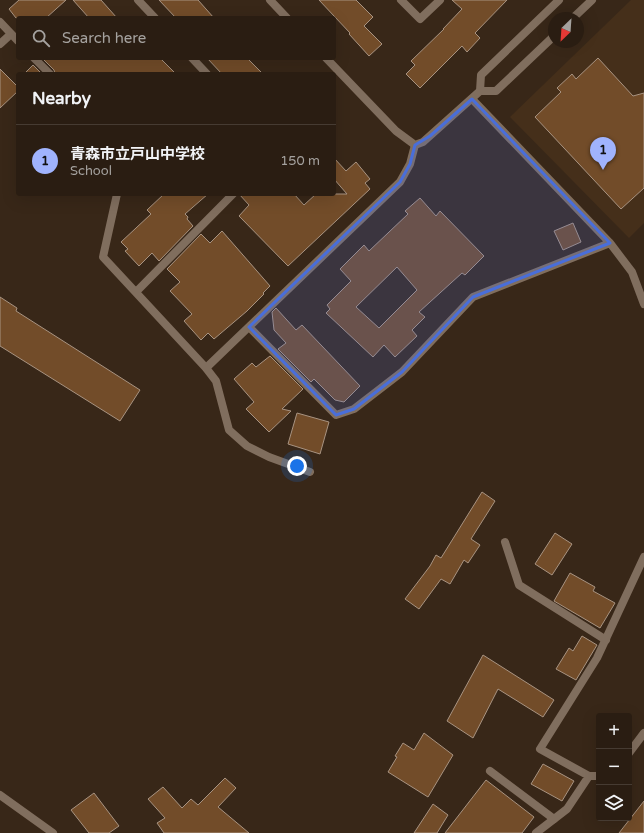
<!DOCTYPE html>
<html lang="en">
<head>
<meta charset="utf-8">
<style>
  :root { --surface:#2a1d12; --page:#362a20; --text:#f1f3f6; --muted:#a5a29f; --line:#463b32; --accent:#a0b3fd }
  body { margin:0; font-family:"Varela Round","Noto Sans JP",sans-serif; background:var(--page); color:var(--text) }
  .controls { position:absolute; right:12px; bottom:12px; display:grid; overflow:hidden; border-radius:4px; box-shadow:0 4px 16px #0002 }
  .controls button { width:36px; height:36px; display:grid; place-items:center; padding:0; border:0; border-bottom:1px solid var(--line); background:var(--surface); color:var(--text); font:20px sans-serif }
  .compass { position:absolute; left:548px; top:12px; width:36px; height:36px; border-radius:50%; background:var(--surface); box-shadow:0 4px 16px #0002; rotate:205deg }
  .you { position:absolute; left:297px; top:466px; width:14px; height:14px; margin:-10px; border:3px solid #fff; border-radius:50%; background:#1a73e8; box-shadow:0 0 0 6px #1a73e833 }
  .badge { display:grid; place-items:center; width:26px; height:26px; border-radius:50%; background:var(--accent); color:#111; font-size:13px; font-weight:700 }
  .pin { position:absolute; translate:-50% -33px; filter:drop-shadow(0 1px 2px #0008) }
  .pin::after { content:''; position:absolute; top:21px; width:14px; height:12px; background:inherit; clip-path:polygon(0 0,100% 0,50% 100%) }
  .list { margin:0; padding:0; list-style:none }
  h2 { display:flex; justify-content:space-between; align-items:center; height:52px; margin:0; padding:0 16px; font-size:17px }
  h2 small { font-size:13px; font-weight:400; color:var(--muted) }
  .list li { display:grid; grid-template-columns:26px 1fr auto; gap:12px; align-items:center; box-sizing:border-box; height:72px; padding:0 16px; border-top:1px solid var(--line) }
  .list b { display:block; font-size:15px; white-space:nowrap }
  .list p { margin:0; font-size:13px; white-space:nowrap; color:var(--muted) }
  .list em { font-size:13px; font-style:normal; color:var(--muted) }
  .icon { flex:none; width:22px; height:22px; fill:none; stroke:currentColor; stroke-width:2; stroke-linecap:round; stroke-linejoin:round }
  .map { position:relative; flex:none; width:644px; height:833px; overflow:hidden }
  .search { position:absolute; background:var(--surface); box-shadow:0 4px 16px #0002; left:16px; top:16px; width:320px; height:44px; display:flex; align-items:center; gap:10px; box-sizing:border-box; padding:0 14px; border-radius:4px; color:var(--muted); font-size:15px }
  .panel { position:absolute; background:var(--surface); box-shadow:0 4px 16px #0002; left:16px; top:72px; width:320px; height:124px; border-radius:4px }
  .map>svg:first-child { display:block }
  .built { fill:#452f1a }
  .building { fill:#724c29; stroke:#a89381; fill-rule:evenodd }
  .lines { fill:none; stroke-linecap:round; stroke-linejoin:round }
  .service { stroke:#806e5e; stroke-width:8 }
  .minor { stroke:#806e5e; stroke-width:8 }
  .tertiary { stroke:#806e5e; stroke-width:8 }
  .marked { fill:#496eda; fill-opacity:0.2; stroke:#496eda; stroke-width:3; stroke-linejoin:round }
</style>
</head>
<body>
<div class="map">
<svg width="644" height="833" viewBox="0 0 644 833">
  <rect width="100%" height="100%" fill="#382718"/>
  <path class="built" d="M631,0h13v223l-15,15 -119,-121z"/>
  <path class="building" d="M19,0h47l-20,18h-30l-7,-9z
    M73,0h28l16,18h-28z
    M159,0h39l16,18h-38z
    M319,0h37l17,17 -9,9 18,18 -13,12 -20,-22 1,-1z
    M452,0h55l-32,33 5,5 -13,14 -5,-6 -42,42 -14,-14 9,-9 -4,-4 33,-32h-1l19,-20z
    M42,58h118l16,16h-121l-1,-4z
    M207,58h40l16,16h-41z
    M598,58l35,38 11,-3v95l-23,21 -86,-92 26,-25 -4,-4 15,-14 4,5z
    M33,65l9,9h-18z
    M0,69l18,18v4l-18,17z
    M334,158l12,13 10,-9 14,17 -5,4 5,6 -82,77 -49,-50 10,-11 -10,-11h55l10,11 12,-11h31l-13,-15z
    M164,194h44l-23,20 3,3 -1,2 6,7 -34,35 -7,-8 -13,13 -14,-15 3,-2 -7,-7 30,-28 -4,-4z
    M420,198l16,18 4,-5 44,45 -19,19 -3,-2 -43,39 6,5 -13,13 5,6 -22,21 -11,-12 -11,12 -47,-44 4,-4 -3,-4 24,-24 -11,-12 24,-24 5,6 39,-37 -3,-3zM397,267l20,23 -38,38 -23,-21z
    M573,223l8,19 -18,8 -9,-19z
    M222,231l48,55 -7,7 1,1 -17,17 -33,28 -6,-6 -7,7 -17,-19 8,-7 -22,-23 10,-9 -13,-13 34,-35 9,9z
    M0,297l17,11 -1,3 124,79 -20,31 -120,-75z
    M276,308l20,22 6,-5 58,61 -16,16 -9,-2 -21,-21 -3,3 -33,-33 8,-6 -12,-13 -2,-18z
    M270,356l33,33 -21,20 9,2 -22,21 -23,-23 8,-7 -20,-23 18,-16 4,4z
    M297,413l32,9 -9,32 -32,-10z
    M482,492l13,9 -24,38 9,6 -12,18 -4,-3 -14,24 -9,-5 -22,30 -14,-10 25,-33 6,-11 5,3z
    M555,533l17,11 -20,31 -17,-11z
    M570,573l25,14 -2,4 22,12 -15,25 -46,-27z
    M582,636l15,9 -21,35 -20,-11 13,-21 4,3z
    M483,655l71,45 -11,17 -45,-28 -25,49 -26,-17z
    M424,733l29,22 -25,42 -40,-25 9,-15 -2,-1 8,-13 11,7z
    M543,764l31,17 -12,20 -31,-17z
    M225,778l11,10 -18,19 31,26h-85l-7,-10 8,-5 -17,-19 15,-12 19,21 9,-9 7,6z
    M486,780l48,37 -12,16h-77z
    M94,793l25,33 -10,7h-20l-18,-23z
    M644,801v32h-25z
    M433,804l15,11 -11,18h-23z"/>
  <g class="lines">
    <path class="service" d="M505,542l14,43 87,55
      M629,753l15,-20
      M490,771l64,48
      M589,776h10"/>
    <path class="minor" d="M138,0l17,18
      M401,0l19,19 20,-19
      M0,22l18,19
      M0,44l11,-10
      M34,58l16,16
      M192,58l15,16
      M472,99l138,144 22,29 12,32
      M117,194l-14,63 103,111 194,-186 10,-18 5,-19
      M136,292l97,-98
      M249,327l87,88 18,-6 48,-37 71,-75 137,-54
      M206,368l10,13 13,49 18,16 22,11 41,15
      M0,795l53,38
      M536,833l31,-24 22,-33 -49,-27 57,-91 47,-101"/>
    <path class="tertiary" d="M270,0l17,18
      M573,18l19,-18
      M326,58l70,73 19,14 8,-3 57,-51 1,-16 78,-75
      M480,91h16l58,-55"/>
  </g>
  <path class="marked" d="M472,99l138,144 -137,54 -71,75 -48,37 -18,6 -87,-88 151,-145 10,-18 5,-19 15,-9z"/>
</svg>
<div class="controls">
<button>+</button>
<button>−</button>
<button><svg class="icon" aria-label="layers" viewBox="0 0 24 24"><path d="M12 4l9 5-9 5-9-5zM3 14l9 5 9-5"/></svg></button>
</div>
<svg class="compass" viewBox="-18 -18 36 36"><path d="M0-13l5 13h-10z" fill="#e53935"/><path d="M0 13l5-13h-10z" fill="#a5a29f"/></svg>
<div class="you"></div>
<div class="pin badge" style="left:603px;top:170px">1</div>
<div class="search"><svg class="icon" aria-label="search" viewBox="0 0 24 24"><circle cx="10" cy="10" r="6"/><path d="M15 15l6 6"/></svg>Search here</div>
<section class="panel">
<h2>Nearby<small></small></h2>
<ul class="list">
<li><span class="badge">1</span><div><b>青森市立戸山中学校</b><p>School</p></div><em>150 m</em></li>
</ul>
</section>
</div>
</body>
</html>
